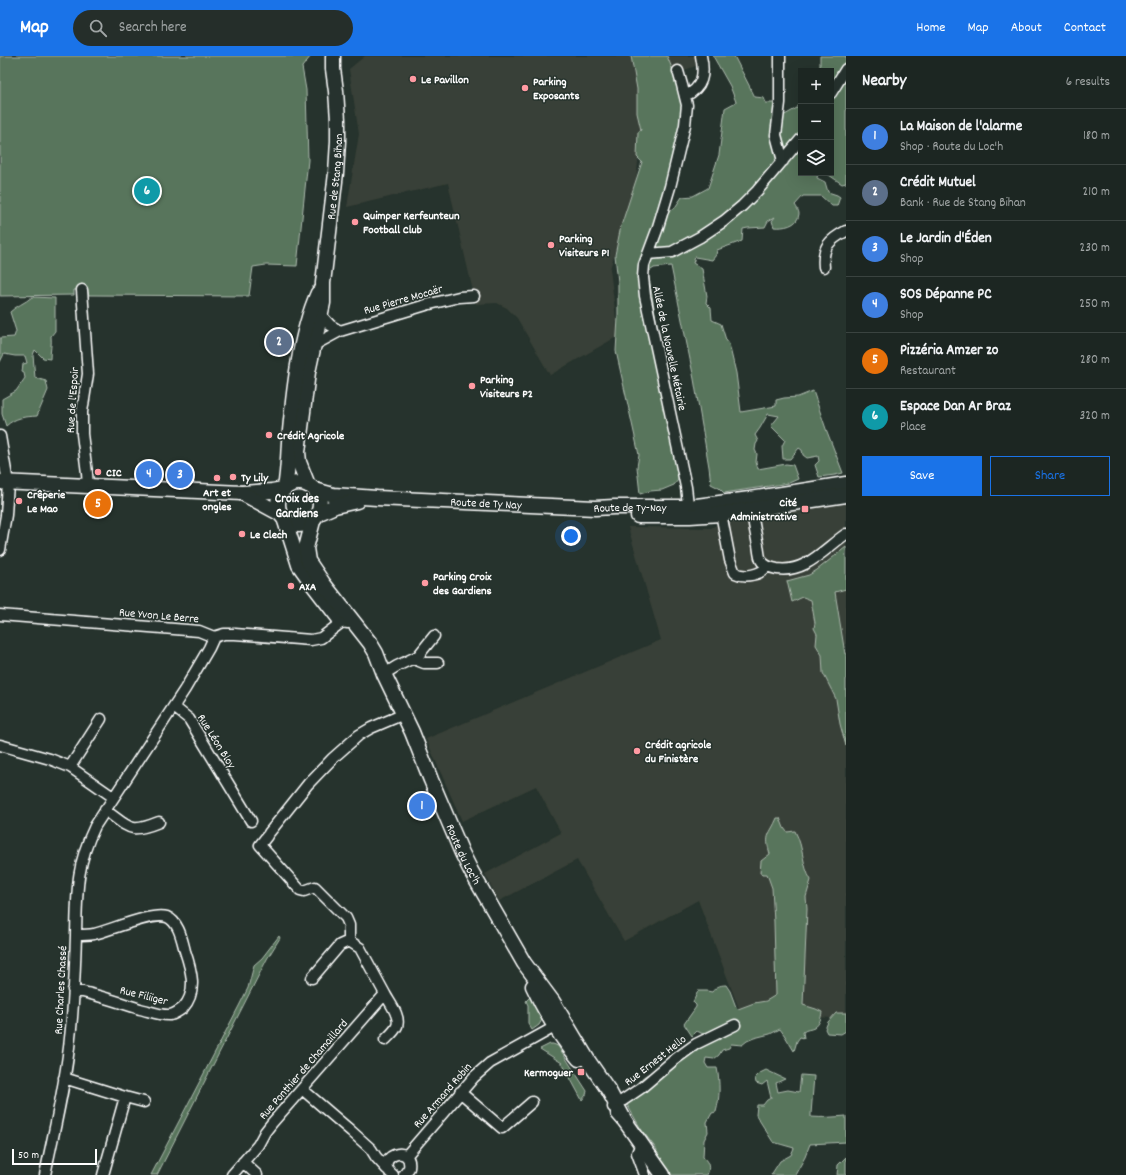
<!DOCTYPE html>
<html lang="en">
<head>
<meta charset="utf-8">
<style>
  :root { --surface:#1c2622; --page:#252e2a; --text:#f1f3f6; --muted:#a0a5a5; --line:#3a4340; --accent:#1a73e8 }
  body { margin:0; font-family:Dekko,sans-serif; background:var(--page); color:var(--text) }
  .controls { position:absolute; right:12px; top:12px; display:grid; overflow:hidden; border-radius:0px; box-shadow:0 4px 16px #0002 }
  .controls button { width:36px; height:36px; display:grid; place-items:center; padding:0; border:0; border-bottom:1px solid var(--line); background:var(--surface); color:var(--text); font:20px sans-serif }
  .scale { position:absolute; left:12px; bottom:10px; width:85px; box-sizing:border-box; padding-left:4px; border:2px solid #fff; border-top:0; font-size:11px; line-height:14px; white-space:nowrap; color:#fff; -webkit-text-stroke:3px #26332d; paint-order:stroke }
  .you { position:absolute; left:571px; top:480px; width:14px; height:14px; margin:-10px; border:3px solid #fff; border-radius:50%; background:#1a73e8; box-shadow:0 0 0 6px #1a73e833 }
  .badge { display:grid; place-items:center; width:26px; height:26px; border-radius:50%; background:var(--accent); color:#fff; font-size:13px; font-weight:700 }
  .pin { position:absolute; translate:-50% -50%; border:2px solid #fff; box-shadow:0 1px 4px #0006 }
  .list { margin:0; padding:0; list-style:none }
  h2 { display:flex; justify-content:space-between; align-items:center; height:52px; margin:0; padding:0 16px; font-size:17px }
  h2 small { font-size:13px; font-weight:400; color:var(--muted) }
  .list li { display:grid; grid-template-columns:26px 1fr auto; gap:12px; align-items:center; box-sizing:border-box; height:56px; padding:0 16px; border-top:1px solid var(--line) }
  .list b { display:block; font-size:15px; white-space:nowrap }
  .list p { margin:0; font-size:13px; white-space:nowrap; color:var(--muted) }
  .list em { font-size:13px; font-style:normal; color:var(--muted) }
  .actions { display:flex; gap:8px; padding:12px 16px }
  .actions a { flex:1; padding:9px 0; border:1px solid var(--accent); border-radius:0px; text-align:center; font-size:14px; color:var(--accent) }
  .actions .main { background:var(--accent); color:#fff }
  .icon { flex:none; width:22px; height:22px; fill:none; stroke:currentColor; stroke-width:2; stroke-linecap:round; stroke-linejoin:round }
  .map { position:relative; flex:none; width:846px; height:1119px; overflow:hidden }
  header { display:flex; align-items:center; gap:24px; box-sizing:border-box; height:56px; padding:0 20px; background:var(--accent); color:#fff }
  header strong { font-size:19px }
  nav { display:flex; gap:22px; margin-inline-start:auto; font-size:14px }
  .search { width:280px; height:36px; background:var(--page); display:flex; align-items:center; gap:10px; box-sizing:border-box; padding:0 14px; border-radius:22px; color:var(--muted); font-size:15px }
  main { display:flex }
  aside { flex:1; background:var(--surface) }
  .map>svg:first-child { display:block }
  .built { fill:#394037 }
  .green { fill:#59755c; stroke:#acbaae }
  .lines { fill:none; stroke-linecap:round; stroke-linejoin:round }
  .street-casing { stroke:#fff; stroke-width:13 }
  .secondary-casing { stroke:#fff; stroke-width:17 }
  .street { stroke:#26332d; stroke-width:10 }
  .secondary { stroke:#26332d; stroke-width:14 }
  .poi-dot { fill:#ff9aa2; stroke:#26332d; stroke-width:1.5 }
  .labels { text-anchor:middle; stroke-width:3; stroke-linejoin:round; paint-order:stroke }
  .poi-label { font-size:12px; font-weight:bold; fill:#fff; stroke:#26332d; text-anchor:start }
  .street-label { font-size:12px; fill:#fff; stroke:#26332d }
  .neighbourhood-label { font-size:13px; font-weight:bold; fill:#fff; stroke:#26332d }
</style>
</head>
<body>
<header>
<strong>Map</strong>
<div class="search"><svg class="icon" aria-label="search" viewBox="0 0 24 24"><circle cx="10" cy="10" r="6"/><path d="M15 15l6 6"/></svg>Search here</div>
<nav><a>Home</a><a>Map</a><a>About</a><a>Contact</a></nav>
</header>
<main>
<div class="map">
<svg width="846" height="1119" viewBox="0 0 846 1119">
  <rect width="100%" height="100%" fill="#26332d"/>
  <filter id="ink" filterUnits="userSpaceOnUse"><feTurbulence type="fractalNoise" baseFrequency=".025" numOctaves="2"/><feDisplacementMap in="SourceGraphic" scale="8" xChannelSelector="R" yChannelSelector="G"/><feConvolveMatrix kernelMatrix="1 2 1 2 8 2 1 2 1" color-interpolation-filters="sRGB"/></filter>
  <g filter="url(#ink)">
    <path class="built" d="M365,0h333l3,8 -25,9 -35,60 -5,48 -26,88 8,67 -68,39 -33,-57 -10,-10 -10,-5 -21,1 -28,-121 -101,24 12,-73 -10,-65z
      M846,448v515l-72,-5h-33l-43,-114 -74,41 -47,-81 -78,41 -14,-27 76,-41 -25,-47 -74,35 -36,-82 235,-99 -33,-113 83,1 17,-9z"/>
    <path class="green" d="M0,0h311l-9,11 4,23 2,70 -11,106 -31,-1 -13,2 -4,29 -155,-1h-5l-2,-5h-13v5l-74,1z
      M631,0h36l13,32 4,29 -19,90 3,3 6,-1 8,-12 11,-1 15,-8 11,-33 6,-47 11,-6 -6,-16 -17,-30h21l21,41 9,1 2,5h9l2,7 -1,10 21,-12 4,-6v71h17l-1,5 8,4 3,10 9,3 3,2 -3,9h-5l-11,-10h-18l-8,9c2,3 4,6 4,9 -1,12 -16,14 -25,13l-2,-6 3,-4 -7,4 -3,6 -17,1 -5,1 -1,12 -25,9 -1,5 -4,5 -17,-3 -2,6 9,6 5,27 -1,7 5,5 1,12 9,4 5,16 3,4 7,29 5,39 35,-6v-6l8,-2 14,-1 15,-6 13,38 17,44 -8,2 -16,2 -4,-12 4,-4 -1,-5 -11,2 -4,-3 -1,-5 -3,-2 -9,11h-7l-1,-13 3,-6 -14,-14 8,-10 -11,-2 -8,14 -5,7 3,6 -2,3 -1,6 2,4 -1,8 2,7 28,-5 7,1 5,14 -9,4 -65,10 -5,-5 -8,-4 -2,-17 -15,-88 -23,-113 -17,2 -6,4 33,193 -3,15 -4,5 -12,5 -12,1 -10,3 -3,-27 2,-12 -23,-104 2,-33v-36l-3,-27 6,-29 21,-64 -5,-5 1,-25 3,-2 -4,-17v-24z
      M820,0h26v127l-4,1 -16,-11h5v-102h-11z
      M32,241l23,1v33l-4,5c1,8 -1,15 -1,23l-7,-1 -8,-8 -2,5 2,23 11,3 2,9 -11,26c-13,1 -21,1 -31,10l-4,-12v-15l14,-8 9,-13 -1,-5 -2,-1 1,-8 4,-1 -2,-7h-10l-11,-2 -4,8v-24l14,-1 2,-6 -6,-19c6,-6 15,-9 22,-15z
      M846,491v42l-11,3 10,62h1v92l-6,-22 -4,-25 -13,-26 -1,-18 -6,-10 1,-11 -3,-6 1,-5 -4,-23 -8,-3 -11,5 -5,-21 22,-6 8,-5z
      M777,762h3l4,10 3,4 8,-1c9,17 7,35 16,49l-5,17 1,12 -4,96 13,4 6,3c-1,6 -2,12 -8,16 -4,2 -7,1 -11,4l1,6 -4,-1 -3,4 -3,10 -9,-15 -5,-7 -10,5 -16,4 -7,3 -5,4 -11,-1 -2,4 -7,2 -3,5 -5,4 -8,-1 -1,5 3,5h9c3,14 3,30 -1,44l-4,1 -5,9 1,10 -4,8 -1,17c6,6 7,10 4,18h-54l4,-12 -2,-8 2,-5 -16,-21 -15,-26c7,-11 13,-28 26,-30 11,-4 25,-8 35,-16 8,-5 13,-14 18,-22l-8,-4 -5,5 -8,-12 12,-17v-2l-3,-3 5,-11h9l5,1c4,-5 7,-7 14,-7l4,6 6,16 2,2 16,-6 12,-2 10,-6 -2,-73 -2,-34 -5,-14h-4l-3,-1 1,-12 9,-7c-6,-20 0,-19 7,-36z
      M279,880l1,2 -13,21 -110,216h-6l88,-169 9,-18 6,-23 8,-7z
      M532,939l11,23 -4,7 -7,5 -4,-7v-18l-2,-4z
      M836,957h10v18l-5,3 -14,-1 -2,-4 3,-7z
      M550,988h3l5,2 29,45 -1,4 -4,5 -20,-37 -22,-14z
      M766,1014l19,9 -9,4 2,9 10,-2 11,2 2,-17 13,1 -3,38v3c12,1 23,0 35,-1v26l-36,2 -5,13 -10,18h-24l9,-14 11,-6 3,-7 -21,-6 -17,-27 1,-10h6l4,-5 4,-2 -4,-17 -5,4 -6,-2 -1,-5 5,-5z
      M846,1101v18h-9l1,-10z"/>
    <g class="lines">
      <g class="street-casing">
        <path id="street" d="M780,0v47l-4,32 7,26
          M678,15l4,14 5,20 -2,20 -15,62 -13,43 -13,35 -1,12 2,19 41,191 3,26
          M831,37l15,-24
          M685,40c18,-8 20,-22 16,-40
          M648,198l24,-2 28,-15 24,-16 18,-15 15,-15 44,-52
          M824,211c-2,-20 5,-27 22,-36
          M82,234l6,84 -6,38v22l5,39 1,14
          M317,255l13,14 10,6
          M311,289h3l26,-14 86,-26 33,-8 15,-1
          M0,380l8,47 -2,32 -6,35
          M751,446c1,15 4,29 7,43 1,5 1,11 3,15 3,6 10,8 16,9 29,4 47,-20 69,-35
          M720,452l10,52 5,13c10,5 26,2 32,-7
          M0,559l199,16 15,6 10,-3h11l76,6 10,-2 21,-16 6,1
          M414,603l10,4h14
          M384,618l13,-8 21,-10 16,-20
          M174,651l15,12 62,102
          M0,689l50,14 20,8 43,30
          M70,711l31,-48
          M105,754c25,18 24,24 54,12
          M269,777l39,-49 25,-26 26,-23 12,-7 33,-14
          M312,922l28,-33 9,-4
          M73,934c23,4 45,12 67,19 9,2 21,7 30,6 5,-1 9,-4 13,-7 15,-16 8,-39 2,-57 -3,-11 -6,-29 -18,-34 -15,-5 -56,13 -73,17 -6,1 -12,1 -18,1
          M385,938c4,8 16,22 12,32 -2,5 -8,10 -12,14
          M64,1022l61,19 -22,78
          M302,1033l49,42 20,18 5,8 11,12
          M460,1036l42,36 30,-26
          M125,1041l19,5
          M613,1051l28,-19 33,-28 22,-16 39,-19
          M641,1088l-4,9 8,22
          M406,1100l68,-79 16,-14 70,-39
          M243,1106l14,13
          M45,1119c9,-45 21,-92 25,-137 4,-34 5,-69 6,-103 1,-43 0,-70 19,-109l90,-137 24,-41 5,-11
          M232,1119l26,-30 7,-13 7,-9 113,-129 -25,-46 -11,-7v-16l-3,-7 -31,-31 -11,4 -4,-1 -40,-45 7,-9
          M393,1119c-22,-17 20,-34 16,-7l-5,7"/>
      </g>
      <g class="secondary-casing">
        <g id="secondary">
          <path d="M0,426l242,11 30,-2 11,-2"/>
          <circle cx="299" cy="448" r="21"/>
          <path id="s1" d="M308,429l-9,-23 -1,-10 10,-80 15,-69v-20l13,-110 2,-32v-21l-2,-29 -3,-22v-13"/>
          <path d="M285,432c3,-16 3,-31 4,-46 4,-46 10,-107 29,-149"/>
          <path id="s2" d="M315,434l18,5 44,3 218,10 19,-1h75l61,-8 96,-15"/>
          <path d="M242,437l37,20"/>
          <path d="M319,457l16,-7 22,-5"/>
          <path d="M638,460h52l30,-2 126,-19"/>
          <path d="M285,465l14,44 15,21 27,35"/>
          <path id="s3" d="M313,465l-7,27 2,13 15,22 47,60 6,10 8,21 28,58 19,48 31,73 9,18 53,92 29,39 36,60 20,29 16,30"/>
          <path d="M533,930c12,26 27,51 46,73"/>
          <path d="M618,1057l7,8 38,54"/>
        </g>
      </g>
      <use href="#street" class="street"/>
      <use href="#secondary" class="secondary"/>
    </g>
  </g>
  <g class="poi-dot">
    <circle cx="413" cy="23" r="4"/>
    <circle cx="525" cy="32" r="4"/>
    <circle cx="355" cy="166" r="4"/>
    <circle cx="551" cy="189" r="4"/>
    <circle cx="472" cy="330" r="4"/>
    <circle cx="269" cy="379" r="4"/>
    <circle cx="98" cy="416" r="4"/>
    <circle cx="233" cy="421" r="4"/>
    <circle cx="217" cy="422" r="4"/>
    <circle cx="19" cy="445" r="4"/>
    <rect x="801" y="449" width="8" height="8" rx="2"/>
    <circle cx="242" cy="478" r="4"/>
    <circle cx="425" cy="527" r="4"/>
    <circle cx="291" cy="530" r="4"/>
    <circle cx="637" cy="695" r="4"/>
    <rect x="577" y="1012" width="8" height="8" rx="2"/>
  </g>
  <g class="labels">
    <g class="poi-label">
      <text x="421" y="27">Le Pavillon</text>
      <text x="533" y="29">Parking<tspan x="533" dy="14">Exposants</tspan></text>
      <text x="363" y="163">Quimper Kerfeunteun<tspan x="363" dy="14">Football Club</tspan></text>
      <text x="559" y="186">Parking<tspan x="559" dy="14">Visiteurs P1</tspan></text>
      <text x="480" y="327">Parking<tspan x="480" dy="14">Visiteurs P2</tspan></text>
      <text x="277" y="383">Crédit Agricole</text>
      <text x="106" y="420">CIC</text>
      <text x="241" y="425">Ty Lily</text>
      <text x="217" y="440" text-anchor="middle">Art et<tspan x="217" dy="14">ongles</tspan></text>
      <text x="27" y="442">Crêperie<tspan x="27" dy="14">Le Mao</tspan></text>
      <text x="797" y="450" text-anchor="end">Cité<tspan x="797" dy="14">Administrative</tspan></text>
      <text x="250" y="482">Le Clech</text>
      <text x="433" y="524">Parking Croix<tspan x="433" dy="14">des Gardiens</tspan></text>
      <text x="299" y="534">AXA</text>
      <text x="645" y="692">Crédit agricole<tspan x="645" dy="14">du Finistère</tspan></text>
      <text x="573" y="1020" text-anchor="end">Kermoguer</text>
    </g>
    <g class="street-label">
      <text dy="4" stroke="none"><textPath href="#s1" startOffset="313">Rue de Stang Bihan</textPath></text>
      <text transform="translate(403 243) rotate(-16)" y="4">Rue Pierre Mocaër</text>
      <text transform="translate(670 292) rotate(78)" y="4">Allée de la Nouvelle Métairie</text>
      <text transform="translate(72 344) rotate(-86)" y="4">Rue de l'Espoir</text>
      <text dy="4" stroke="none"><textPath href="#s2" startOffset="172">Route de Ty Nay</textPath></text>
      <text dy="4" stroke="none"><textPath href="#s2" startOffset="316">Route de Ty-Nay</textPath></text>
      <text transform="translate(159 559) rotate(5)" y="4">Rue Yvon Le Berre</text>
      <text transform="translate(217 685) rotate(58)" y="4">Rue Léon Bloy</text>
      <text dy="4" stroke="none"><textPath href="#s3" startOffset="375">Route du Loc'h</textPath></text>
      <text transform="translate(60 934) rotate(-87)" y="4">Rue Charles Chassé</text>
      <text transform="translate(144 939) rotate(14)" y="4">Rue Filiiger</text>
      <text transform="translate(655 1004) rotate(-38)" y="4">Rue Ernest Hello</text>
      <text transform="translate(303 1013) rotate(-49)" y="4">Rue Ponthier de Chamaillard</text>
      <text transform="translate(442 1039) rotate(-49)" y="4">Rue Armand Robin</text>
    </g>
    <g class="neighbourhood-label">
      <text x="297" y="446">Croix des<tspan x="297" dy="15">Gardiens</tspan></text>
    </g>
  </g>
</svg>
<div class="controls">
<button>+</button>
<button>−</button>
<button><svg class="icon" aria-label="layers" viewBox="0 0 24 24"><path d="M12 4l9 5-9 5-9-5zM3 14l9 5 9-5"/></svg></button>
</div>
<div class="scale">50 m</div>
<div class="you"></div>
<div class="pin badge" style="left:422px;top:750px;background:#3f7fe0">1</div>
<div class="pin badge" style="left:279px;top:286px;background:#5c6f8a">2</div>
<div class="pin badge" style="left:180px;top:419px;background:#3f7fe0">3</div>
<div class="pin badge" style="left:149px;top:418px;background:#3f7fe0">4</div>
<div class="pin badge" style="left:98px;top:448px;background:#e8710a">5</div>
<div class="pin badge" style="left:147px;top:135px;background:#0f9aa8">6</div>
</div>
<aside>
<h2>Nearby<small>6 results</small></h2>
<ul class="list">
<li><span class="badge" style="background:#3f7fe0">1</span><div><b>La Maison de l'alarme</b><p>Shop · Route du Loc'h</p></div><em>180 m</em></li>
<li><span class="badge" style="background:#5c6f8a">2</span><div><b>Crédit Mutuel</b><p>Bank · Rue de Stang Bihan</p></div><em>210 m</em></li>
<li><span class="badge" style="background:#3f7fe0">3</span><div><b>Le Jardin d'Éden</b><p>Shop</p></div><em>230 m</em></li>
<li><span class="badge" style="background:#3f7fe0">4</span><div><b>SOS Dépanne PC</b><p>Shop</p></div><em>250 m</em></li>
<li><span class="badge" style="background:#e8710a">5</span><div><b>Pizzéria Amzer zo</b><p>Restaurant</p></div><em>280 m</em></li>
<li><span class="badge" style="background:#0f9aa8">6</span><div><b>Espace Dan Ar Braz</b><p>Place</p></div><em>320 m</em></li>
</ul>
<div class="actions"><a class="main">Save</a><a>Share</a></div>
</aside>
</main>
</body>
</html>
